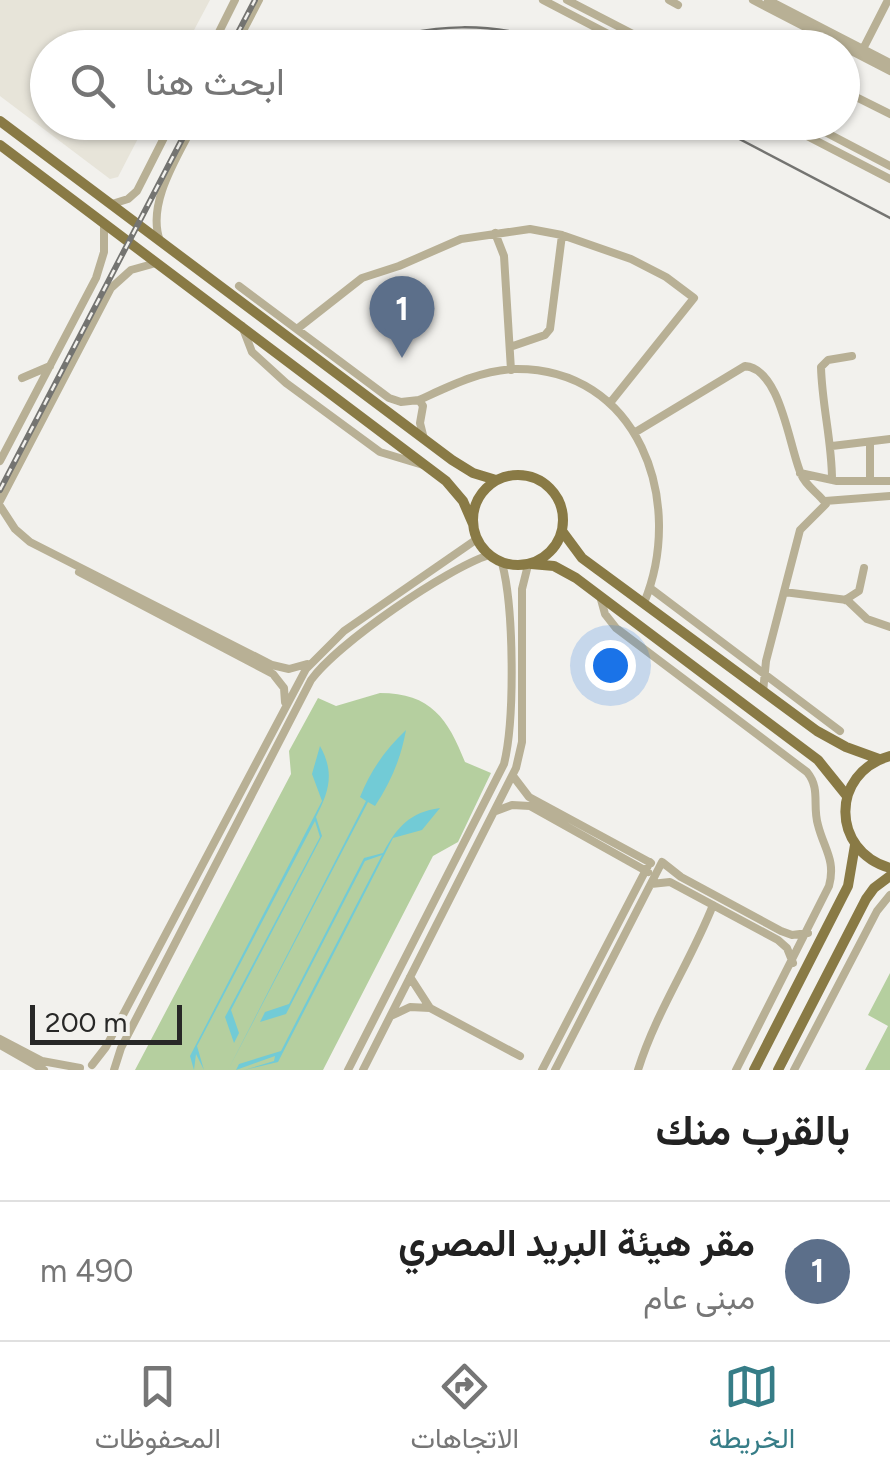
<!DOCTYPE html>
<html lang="ar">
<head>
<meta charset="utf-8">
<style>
  :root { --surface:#fff; --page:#f6f6f6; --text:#222; --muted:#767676; --line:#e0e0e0; --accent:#367d87 }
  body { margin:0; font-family:Figtree,Vazirmatn,sans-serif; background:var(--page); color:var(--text); direction:rtl }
  .scale { position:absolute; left:30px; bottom:25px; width:152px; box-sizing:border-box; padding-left:10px; border:5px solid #282827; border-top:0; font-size:28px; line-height:35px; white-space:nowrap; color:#282827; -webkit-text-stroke:8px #f2f1ed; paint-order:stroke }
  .you { position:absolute; left:610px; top:665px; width:35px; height:35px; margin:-25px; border:8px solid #fff; border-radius:50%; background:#1a73e8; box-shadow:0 0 0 15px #1a73e833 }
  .badge { display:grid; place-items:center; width:65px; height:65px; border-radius:50%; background:var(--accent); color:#fff; font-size:32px; font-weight:700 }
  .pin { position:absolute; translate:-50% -82px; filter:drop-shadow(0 2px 5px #0008) }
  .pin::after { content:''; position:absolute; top:52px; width:35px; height:30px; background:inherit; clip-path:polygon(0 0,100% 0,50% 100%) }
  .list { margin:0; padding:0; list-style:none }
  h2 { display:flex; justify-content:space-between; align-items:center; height:130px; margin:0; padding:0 40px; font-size:42px }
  h2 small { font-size:32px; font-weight:400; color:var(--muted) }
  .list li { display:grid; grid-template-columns:65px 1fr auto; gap:30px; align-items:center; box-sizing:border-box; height:140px; padding:0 40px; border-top:2px solid var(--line) }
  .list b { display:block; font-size:38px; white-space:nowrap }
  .list p { margin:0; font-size:32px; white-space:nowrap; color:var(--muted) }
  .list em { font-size:32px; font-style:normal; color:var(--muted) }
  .icon { flex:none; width:55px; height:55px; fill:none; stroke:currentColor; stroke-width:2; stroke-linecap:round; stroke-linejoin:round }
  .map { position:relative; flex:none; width:890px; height:1070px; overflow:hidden; direction:ltr }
  .search { position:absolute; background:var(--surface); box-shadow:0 2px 8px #0004; left:30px; right:30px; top:30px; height:110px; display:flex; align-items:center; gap:25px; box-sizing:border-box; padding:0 35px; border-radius:55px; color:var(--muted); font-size:38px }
  .sheet { height:270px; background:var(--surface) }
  nav { display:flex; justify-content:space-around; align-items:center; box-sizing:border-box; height:140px; border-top:2px solid var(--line); background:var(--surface); font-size:28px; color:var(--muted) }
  nav a { display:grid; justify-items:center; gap:5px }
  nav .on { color:var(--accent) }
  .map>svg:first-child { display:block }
  .built { fill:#e7e4d9 }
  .green { fill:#b5cf9f }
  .water { fill:#72cbd6 }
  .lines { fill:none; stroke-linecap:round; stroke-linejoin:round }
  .minor { stroke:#b8b095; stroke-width:8 }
  .major { stroke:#897a45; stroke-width:10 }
  .tram { stroke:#747471; stroke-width:2.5 }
  .rail-casing { stroke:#747471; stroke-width:6 }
  .rail { stroke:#f2f1ed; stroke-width:2.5; stroke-dasharray:8; stroke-linecap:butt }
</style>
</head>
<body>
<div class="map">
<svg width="890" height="1070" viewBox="0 0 890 1070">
  <rect width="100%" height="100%" fill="#f2f1ed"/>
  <path class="built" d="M0,0h210l-25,47 -137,1v74l98,1 -28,54 -8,2 -110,-83z"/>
  <path class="green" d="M380,693c51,0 68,26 85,69l26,11 -33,69 -25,14 -110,214h-188l156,-296 -2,-23 29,-53 18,8z
    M890,973v97h-25l23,-44 -20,-11z"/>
  <path class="water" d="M406,730c-5,28 -15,52 -31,76l-7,-4 -140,268 138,-269 -6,-4c11,-27 25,-47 46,-67z
    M320,746c15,27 9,45 -4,71l6,19 -91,174 8,23 -5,10 -9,-26 95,-180 -5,-16 -118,225 7,24 -8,-16 -2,16 -4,-14 132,-255 -10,-27z
    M440,808l-18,22 -29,8 -115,224 -34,8 30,-9 1,-5 -39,14 3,-6 42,-13 101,-196 -17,6 -79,153 -26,8 5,-10 24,-8 75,-146 19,-5c14,-26 27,-41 57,-45z"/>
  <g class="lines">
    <path class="minor" d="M543,0l92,48
      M567,0l93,48
      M669,0l9,5
      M753,0l137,71
      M768,0l122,63
      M211,48l24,-48
      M234,48l25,-48
      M863,49l25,-49
      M842,90l48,24
      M780,122l110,57
      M806,122l84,44
      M112,204l16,-5 9,-8 35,-69
      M495,233l9,23 7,114
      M160,241c-14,-38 18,-85 35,-119
      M239,286l150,112 12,4 18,-2 4,6 -3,17 4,16
      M242,326l10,26 34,31 94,69 43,13
      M297,329l65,-51 37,-12 62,-27 69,-10 32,6 69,24 35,18 28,21 -84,105
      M510,347l35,-12 5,-6 12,-94
      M22,378l28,-12
      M419,400c31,-14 60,-29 94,-31 126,-3 173,133 131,234
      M634,433l111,-67c36,3 44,81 56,108 5,13 18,19 25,30l-26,26 -34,131 -3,31
      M832,446l58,-7
      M0,461l96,-183 8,-26v-28
      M800,473l37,8h53
      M832,480c0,-39 -10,-74 -11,-113l7,-7 24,-4
      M870,481v-39
      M0,501l111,-213 20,-18 25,-7
      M825,501l65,-5
      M0,506l15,23 15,13 242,123 17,4 18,-5
      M79,572l194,102 11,14 1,14
      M650,588l190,143
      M784,592l63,8 20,19 23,8
      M600,596l5,18 11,14 191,144c14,17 5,33 11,53 6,24 18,35 11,61l-93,184
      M845,600l14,-9 5,-23
      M513,776l16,21 122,66
      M496,811l16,-6 18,1 118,66
      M651,884l19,-2 108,58 9,8 6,15
      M410,977l20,31 90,48
      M391,1016l19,-9 20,1
      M0,1039l42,22 38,7
      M0,1045l44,25
      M92,1065l14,-18 200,-378 38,-38 133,-92
      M114,1070l7,-22 190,-368c27,-37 135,-111 178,-125
      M348,1070l156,-306c11,-45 10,-156 -2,-201
      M363,1070l153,-302 6,-26v-153l6,-24
      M542,1070l108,-208
      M555,1070l107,-208 19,15 100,54 11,4 16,-2
      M638,1070c18,-58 53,-109 75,-165
      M794,1070l83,-159 13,-16"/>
    <path class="major" d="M0,121l452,339 21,13 23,7
      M0,145l446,336 17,20 10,23
      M473 520a45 45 0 1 1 90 0a45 45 0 1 1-90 0Z
      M562,531l20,27 235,173 29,16 33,12
      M531,564l23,2 22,12 242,182 29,36
      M890,756c-60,17 -59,95 0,112
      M754,1070l94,-184 7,-41
      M778,1070l88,-171 8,-11 16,-12"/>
    <path class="tram" d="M358,48c68,-26 140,-29 207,0
      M707,122l183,96
      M241,132l11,-10"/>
    <g class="rail-casing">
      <path id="rail" d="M230,48l25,-48
        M0,490l191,-368"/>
    </g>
    <use href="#rail" class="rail"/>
  </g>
</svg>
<div class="scale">200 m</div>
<div class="you"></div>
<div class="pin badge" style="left:402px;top:358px;background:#5c6f8a">1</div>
<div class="search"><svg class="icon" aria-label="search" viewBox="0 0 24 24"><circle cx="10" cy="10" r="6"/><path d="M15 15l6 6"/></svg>ابحث هنا</div>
</div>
<section class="sheet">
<h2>بالقرب منك<small></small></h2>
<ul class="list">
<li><span class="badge" style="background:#5c6f8a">1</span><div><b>مقر هيئة البريد المصري</b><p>مبنى عام</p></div><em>490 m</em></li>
</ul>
</section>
<nav>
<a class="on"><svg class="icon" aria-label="map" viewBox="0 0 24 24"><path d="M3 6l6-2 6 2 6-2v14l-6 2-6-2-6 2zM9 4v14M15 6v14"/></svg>الخريطة</a>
<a><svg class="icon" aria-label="directions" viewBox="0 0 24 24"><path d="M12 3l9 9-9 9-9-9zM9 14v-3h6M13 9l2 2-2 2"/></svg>الاتجاهات</a>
<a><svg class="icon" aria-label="saved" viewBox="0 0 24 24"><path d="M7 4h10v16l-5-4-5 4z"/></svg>المحفوظات</a>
</nav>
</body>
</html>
